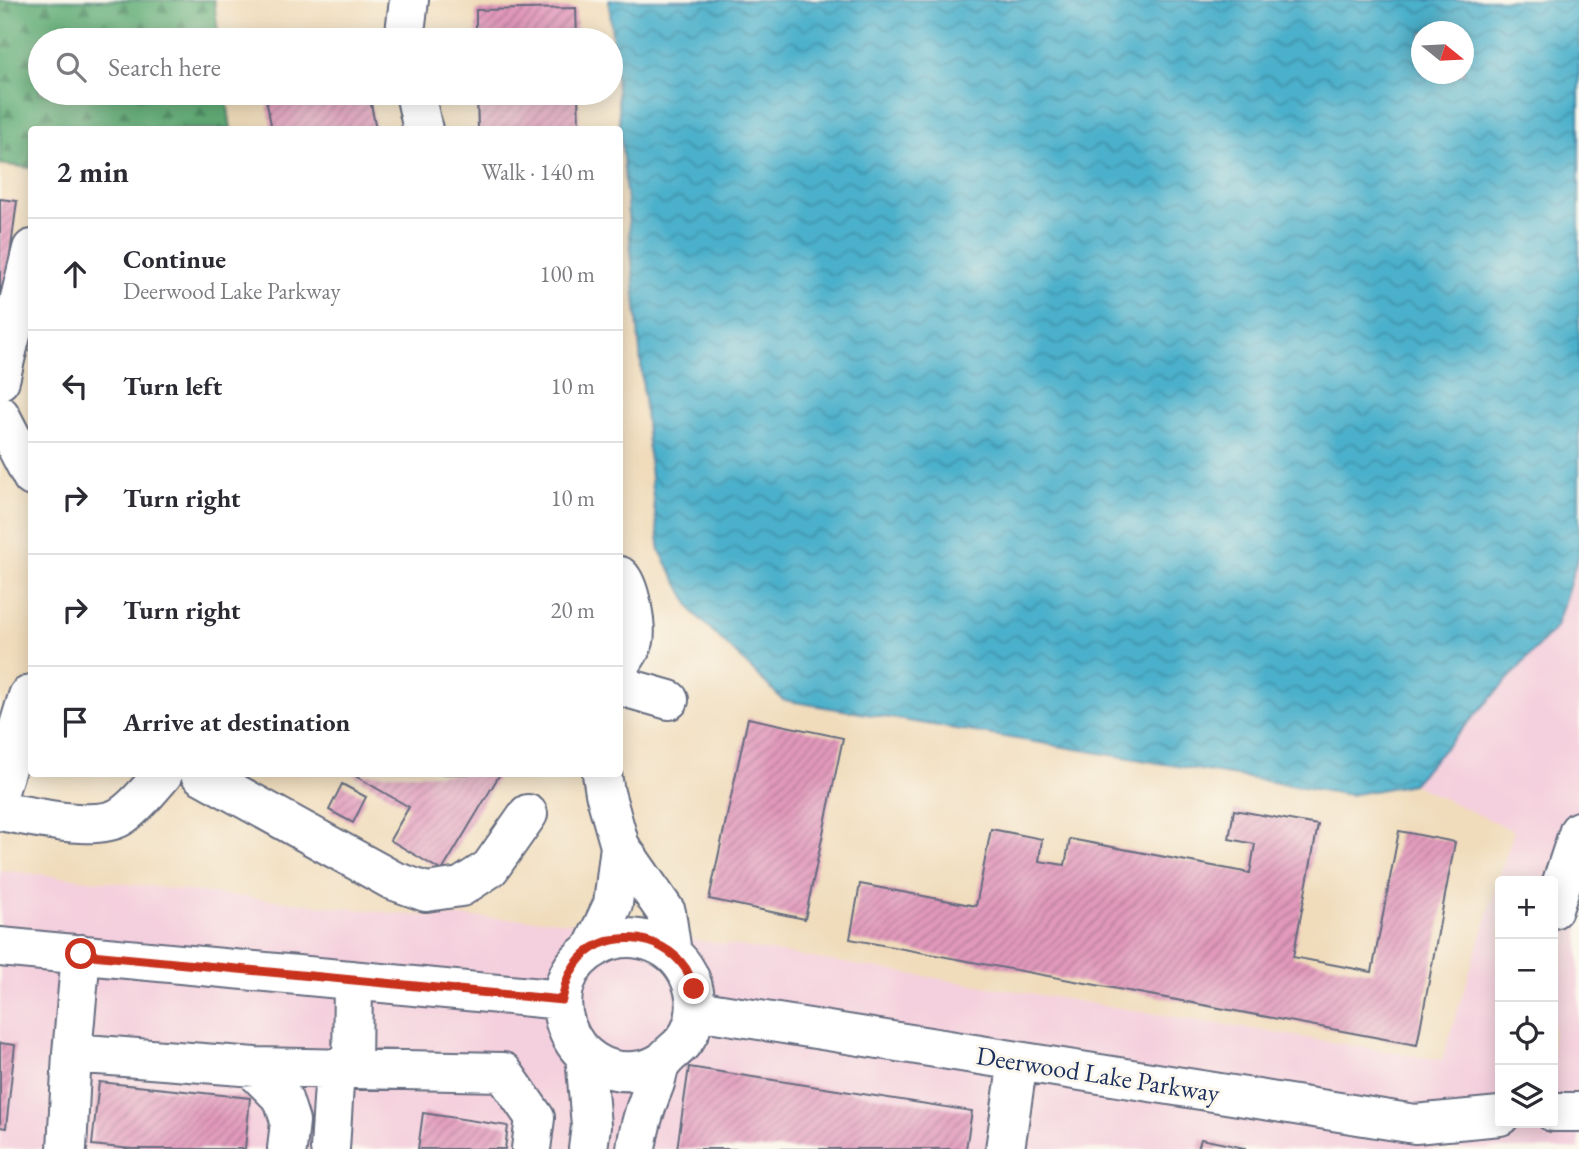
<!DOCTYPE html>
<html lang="en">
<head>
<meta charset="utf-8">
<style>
  :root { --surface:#fff; --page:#f7f7f7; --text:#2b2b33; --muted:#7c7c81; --line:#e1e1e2 }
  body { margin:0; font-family:"EB Garamond",serif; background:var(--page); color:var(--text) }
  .controls { position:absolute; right:21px; bottom:21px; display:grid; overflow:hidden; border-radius:7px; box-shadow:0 4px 18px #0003 }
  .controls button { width:63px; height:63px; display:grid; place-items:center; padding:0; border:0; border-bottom:2px solid var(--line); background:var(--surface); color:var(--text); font:35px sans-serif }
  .compass { position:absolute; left:1411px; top:21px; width:63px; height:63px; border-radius:50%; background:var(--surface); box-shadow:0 4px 18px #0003; rotate:108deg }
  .stop { position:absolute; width:21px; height:21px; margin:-16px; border:5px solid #c8321e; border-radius:50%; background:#fff }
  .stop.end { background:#c8321e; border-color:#fff; box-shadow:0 2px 7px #0008 }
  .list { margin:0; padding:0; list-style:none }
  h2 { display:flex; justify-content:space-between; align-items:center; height:91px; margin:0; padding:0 28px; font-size:30px }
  h2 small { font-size:23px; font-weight:400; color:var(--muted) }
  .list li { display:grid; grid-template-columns:46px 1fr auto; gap:21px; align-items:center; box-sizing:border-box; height:112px; padding:0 28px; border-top:2px solid var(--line) }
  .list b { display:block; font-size:26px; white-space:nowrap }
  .list p { margin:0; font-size:23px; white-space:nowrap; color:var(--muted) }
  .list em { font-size:23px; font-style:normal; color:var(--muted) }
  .icon { flex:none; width:38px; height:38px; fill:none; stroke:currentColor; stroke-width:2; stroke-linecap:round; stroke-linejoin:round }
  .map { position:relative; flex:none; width:1579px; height:1149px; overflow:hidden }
  .search { position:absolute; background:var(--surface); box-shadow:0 4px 18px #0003; left:28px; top:28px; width:595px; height:77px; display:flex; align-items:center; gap:18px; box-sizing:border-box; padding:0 24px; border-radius:38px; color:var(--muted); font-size:26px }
  .panel { position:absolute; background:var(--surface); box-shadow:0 4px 18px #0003; left:28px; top:126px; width:595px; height:651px; border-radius:7px }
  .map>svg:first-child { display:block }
  .built { fill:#f4cfdd; fill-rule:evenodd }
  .forest { fill:url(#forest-firs); stroke:#3e6e6a; stroke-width:2 }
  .water { fill:url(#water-waves); stroke:#347094; stroke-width:2; fill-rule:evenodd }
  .building { fill:url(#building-hatch) }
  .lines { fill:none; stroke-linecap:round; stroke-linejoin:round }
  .minor-casing { stroke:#666c7f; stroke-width:42 }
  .minor { stroke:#fff; stroke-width:38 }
  .route { stroke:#c8321e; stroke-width:9 }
  .labels { text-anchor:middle; stroke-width:6; stroke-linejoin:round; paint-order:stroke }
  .street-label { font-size:26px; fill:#1b2f5e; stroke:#fbf7ec }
</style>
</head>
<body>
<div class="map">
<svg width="1579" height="1149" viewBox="0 0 1579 1149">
  <defs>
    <pattern id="forest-firs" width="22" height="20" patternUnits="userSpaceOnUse" patternTransform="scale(1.75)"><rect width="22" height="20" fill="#62ad77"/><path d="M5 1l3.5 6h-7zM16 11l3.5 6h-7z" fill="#508d65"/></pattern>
    <pattern id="water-waves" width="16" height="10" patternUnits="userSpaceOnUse" patternTransform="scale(1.75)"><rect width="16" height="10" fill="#4cb0cb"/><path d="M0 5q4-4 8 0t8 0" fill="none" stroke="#3e90a8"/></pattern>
    <pattern id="building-hatch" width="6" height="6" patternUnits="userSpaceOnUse" patternTransform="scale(1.75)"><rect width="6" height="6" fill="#e299bb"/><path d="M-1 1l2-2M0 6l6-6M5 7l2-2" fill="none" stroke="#b67d9b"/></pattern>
  </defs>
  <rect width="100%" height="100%" fill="#fbf7ec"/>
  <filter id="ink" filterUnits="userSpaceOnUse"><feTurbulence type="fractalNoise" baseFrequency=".0143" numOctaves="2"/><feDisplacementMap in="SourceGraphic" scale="14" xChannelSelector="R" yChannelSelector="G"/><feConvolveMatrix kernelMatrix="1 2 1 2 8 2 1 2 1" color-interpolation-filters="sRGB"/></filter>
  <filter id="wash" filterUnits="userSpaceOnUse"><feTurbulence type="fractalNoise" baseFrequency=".00686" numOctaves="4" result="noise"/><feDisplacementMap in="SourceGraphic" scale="28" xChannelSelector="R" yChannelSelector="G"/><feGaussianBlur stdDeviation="1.57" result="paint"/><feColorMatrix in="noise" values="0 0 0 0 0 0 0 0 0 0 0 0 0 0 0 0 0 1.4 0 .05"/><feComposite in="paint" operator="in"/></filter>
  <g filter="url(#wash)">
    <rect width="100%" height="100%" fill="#f0dcbb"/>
    <path class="built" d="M1579,554v595h-1579v-279l410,45 140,5 188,26 704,114 72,-229 -102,-47 144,-157zM1500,881h53v242h-53z"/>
    <path class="forest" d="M0,0h214l5,40h-179v53h186l5,36 -199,1 -1,38 -31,-4z"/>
    <path class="water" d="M609,0h970v554l-23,73 -144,157 -62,11 -567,-95 -89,-87 -34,-62 -8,-61zM1422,32h42v42h-42z"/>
    <g id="blocks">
      <path class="building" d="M576,8l1,32h-101v-30z
        M357,32l2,8h-37v-1z
        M265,93h104l7,37h-104z
        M477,93h101l1,37h-101z
        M0,199l17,2 -15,116h-2z
        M748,718l95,20 -38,181 -96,-20z
        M352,774h148l-58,97 -52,-31 19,-33z
        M342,784l24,13 -13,26 -24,-13z
        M1234,810l84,15 -25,132 79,15 27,-141 56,11 -38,203 -567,-106 10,-55 116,22 15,-77 51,10 -3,22 26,4 5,-26 180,34 5,-29 -26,-5z
        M0,1043l15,2 -9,83 -6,-1z
        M689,1067l283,44 -6,38h-289z
        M99,1082l151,16 -5,51h-113l-40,-4z
        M423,1113l85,13 -3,23h-87z
        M1201,1139l44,9v1h-47z"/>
    </g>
  </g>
  <g filter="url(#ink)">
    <use href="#blocks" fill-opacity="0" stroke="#666c7f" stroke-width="2"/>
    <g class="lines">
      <g class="minor-casing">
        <path id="minor" d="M404,40l5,-40
          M415,93l8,37
          M0,380l32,-131
          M0,415l32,62
          M620,576c10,9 17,51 14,65 -2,8 -10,18 -14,25
          M620,686l49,14
          M200,774l192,106 34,12 35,-5 29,-19 38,-54
          M602,774l3,19 15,53 46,66 6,41
          M0,788l28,-92 4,-2
          M0,811c30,5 94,21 120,6 14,-8 33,-31 43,-43
          M1553,909l26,-78
          M0,947l562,53
          M592,949l21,-45 7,-58
          M81,954l-9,99 183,14 248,5 32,46 -4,31
          M696,1010l719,114 85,-8
          M585,1055l6,71 -3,23
          M251,1067l32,32 7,22 -3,28
          M352,1069l1,-89
          M1553,1112h26
          M67,1149l5,-96
          M330,1149l5,-81
          M636,1149c3,-23 10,-44 19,-66 2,-6 3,-15 7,-20 8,-12 20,-15 28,-32 15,-33 -2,-75 -36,-88 -19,-7 -38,-7 -56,3 -68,35 -31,138 44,124 7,-1 14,-5 20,-8
          M1005,1149l13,-88"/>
      </g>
      <use href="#minor" class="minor"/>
    </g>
  </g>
  <g class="lines" filter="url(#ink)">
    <path class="route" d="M81,954l481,46c3,-13 5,-24 13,-35 26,-38 86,-34 111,4 3,5 5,13 8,20"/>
  </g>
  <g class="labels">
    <g class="street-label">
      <text transform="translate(1098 1074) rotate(9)" y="9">Deerwood Lake Parkway</text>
    </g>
  </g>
</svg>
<div class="controls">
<button>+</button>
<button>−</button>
<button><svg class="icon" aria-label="locate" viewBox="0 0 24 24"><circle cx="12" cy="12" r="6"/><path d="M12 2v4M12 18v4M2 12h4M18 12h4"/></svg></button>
<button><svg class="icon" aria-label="layers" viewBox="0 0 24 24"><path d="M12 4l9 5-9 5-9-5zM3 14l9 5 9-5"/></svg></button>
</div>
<svg class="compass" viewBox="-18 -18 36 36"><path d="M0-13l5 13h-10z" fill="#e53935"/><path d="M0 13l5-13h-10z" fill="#7c7c81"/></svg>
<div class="stop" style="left:81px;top:954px"></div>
<div class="stop end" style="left:694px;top:989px"></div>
<div class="search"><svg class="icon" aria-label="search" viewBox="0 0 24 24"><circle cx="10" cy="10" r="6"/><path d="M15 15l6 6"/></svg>Search here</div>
<section class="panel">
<h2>2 min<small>Walk · 140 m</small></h2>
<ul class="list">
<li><svg class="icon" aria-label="ahead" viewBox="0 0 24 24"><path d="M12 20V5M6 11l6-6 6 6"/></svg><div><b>Continue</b><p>Deerwood Lake Parkway</p></div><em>100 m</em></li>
<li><svg class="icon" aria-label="left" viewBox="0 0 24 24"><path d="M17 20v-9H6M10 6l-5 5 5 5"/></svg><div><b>Turn left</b></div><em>10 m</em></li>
<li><svg class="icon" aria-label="right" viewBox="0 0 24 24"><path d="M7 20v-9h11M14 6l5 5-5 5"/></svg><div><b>Turn right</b></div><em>10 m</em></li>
<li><svg class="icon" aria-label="right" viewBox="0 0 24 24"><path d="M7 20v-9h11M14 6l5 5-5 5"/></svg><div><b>Turn right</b></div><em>20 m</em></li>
<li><svg class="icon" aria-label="arrive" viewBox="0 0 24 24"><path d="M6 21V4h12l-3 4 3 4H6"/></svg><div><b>Arrive at destination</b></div></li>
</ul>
</section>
</div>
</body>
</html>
